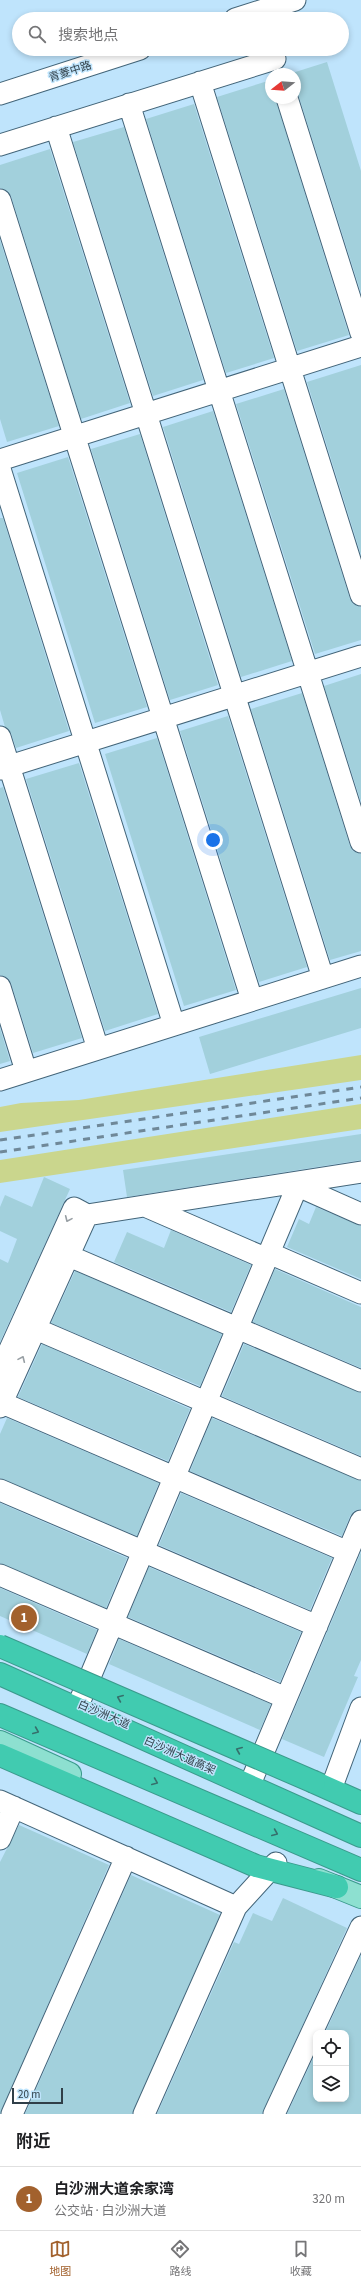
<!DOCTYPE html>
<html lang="zh">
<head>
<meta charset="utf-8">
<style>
  :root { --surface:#fff; --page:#f2f2f2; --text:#202124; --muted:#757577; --line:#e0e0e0; --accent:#a2612d }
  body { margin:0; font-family:"Source Sans 3","Noto Sans SC",sans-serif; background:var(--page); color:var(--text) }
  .controls { position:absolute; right:12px; bottom:12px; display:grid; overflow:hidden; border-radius:8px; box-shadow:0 2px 6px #0003 }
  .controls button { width:36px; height:36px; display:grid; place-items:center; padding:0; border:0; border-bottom:1px solid var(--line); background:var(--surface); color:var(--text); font:20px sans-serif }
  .compass { position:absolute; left:265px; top:68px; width:36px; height:36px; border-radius:50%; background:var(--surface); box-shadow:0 2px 6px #0003; rotate:253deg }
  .scale { position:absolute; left:12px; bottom:10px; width:51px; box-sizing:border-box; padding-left:4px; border:2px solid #303f48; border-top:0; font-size:11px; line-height:14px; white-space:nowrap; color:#303f48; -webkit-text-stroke:3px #bfe4fc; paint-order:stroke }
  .you { position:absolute; left:213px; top:840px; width:14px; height:14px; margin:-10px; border:3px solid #fff; border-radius:50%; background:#1a73e8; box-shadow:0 0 0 6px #1a73e833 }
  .badge { display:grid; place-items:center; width:26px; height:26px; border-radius:50%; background:var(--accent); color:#fff; font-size:13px; font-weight:700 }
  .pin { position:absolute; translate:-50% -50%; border:2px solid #fff; box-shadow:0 1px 4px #0006 }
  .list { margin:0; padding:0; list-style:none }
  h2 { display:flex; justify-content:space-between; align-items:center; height:52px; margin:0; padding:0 16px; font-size:17px }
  h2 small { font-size:13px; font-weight:400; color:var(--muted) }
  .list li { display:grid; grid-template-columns:26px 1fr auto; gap:12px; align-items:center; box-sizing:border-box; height:64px; padding:0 16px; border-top:1px solid var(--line) }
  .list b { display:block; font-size:15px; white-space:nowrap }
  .list p { margin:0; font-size:13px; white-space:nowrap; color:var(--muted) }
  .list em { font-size:13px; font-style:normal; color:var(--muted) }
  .icon { flex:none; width:22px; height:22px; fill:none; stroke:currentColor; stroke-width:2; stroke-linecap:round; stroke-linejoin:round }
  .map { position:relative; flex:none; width:361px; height:2114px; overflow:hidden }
  .search { position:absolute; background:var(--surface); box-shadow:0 2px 6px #0003; left:12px; right:12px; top:12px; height:44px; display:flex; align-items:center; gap:10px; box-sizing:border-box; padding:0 14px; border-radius:22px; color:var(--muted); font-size:15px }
  .sheet { height:116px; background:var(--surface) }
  nav { display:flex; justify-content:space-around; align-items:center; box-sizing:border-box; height:56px; border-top:1px solid var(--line); background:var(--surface); font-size:11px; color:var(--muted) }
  nav a { display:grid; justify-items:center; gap:2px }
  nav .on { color:var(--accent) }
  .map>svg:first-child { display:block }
  .green { fill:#cad68d }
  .building { fill:#a2d0dc }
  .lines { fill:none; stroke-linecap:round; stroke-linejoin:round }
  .minor-casing { stroke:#436579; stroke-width:23 }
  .major-casing { stroke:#3b9a8c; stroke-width:24 }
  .highway-casing { stroke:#3b9a8c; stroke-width:24 }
  .minor { stroke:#fff; stroke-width:21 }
  .major { stroke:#8de0d0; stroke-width:22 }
  .highway { stroke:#41cbb0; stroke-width:22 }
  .rail { stroke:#6f8898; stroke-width:3; stroke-dasharray:7 7; stroke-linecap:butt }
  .highway-bridge-casing { stroke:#3b9a8c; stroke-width:24; stroke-linecap:butt }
  .highway-bridge { stroke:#41cbb0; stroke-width:22 }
  .oneway { stroke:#989fa4 }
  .oneway2 { stroke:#36706c }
  .labels { text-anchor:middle; stroke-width:3; stroke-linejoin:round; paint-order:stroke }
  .street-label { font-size:11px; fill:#303f48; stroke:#bfe4fc }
</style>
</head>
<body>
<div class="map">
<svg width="361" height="2114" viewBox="0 0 361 2114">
  <rect width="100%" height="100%" fill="#bfe4fc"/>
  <path class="green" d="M361,1055v25l-361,52v-25l21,-4 58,-3z
    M361,1104v25l-361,54v-23z"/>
  <path class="building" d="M327,62l34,109v122l-63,-199 -3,-5v-15h-6z
    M271,80v18h4l74,237 -52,16 -80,-254z
    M194,104l80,254 -48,15 -80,-254z
    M124,127l79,253 -50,16 -80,-254z
    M50,149l80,254 -49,16 -70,-223 -3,-5 -8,-3v-23z
    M0,240l59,186 -52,16 -7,-23z
    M361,365v190l-54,-173z
    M284,389l66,210 3,5 8,3v33l-46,14 -79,-250z
    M213,411l79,250 -51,16 -78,-250z
    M140,434l78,251 -48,15 -79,-251z
    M68,457l79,250 -52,16 -78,-250z
    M0,518h3l66,213 -53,17 -5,-15 -6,-6 -5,-17z
    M361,674v128l-37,-116z
    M302,693l48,153 3,5 8,3v97l-31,9 -79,-251z
    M228,716l79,251 -48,15 -79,-251z
    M157,738l79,252 -52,16 -79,-252z
    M79,763l79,251 -53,17 -79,-252z
    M3,787l79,251 -49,15 -22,-70 -3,-5 -8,-3v-187z
    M361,988v40l-151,46 -11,-37z
    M0,1028l10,33 -10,3z
    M361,1134v26l-234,37 -4,-27z
    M44,1177l26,12 -70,153v-83l8,4 9,-24 -17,-8v-24l5,-12 27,12z
    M316,1207l45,19v53l-74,-32 12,-28 10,5z
    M171,1230l80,35 -20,47 -117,-50 13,-30 37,16z
    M275,1269l86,38v61l-108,-46z
    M75,1271l147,63 -22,52 -149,-63z
    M42,1344l148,65 -22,52 -150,-64z
    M244,1344l117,49v63l-139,-60z
    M7,1418l152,65 -22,53 -137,-58v-44z
    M212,1418l149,63v28l-7,2 -4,5 -8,20 -152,-65z
    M181,1493l151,65 -22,52 -151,-65z
    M0,1503l127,55 -21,50 -106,-45z
    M361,1552v108l-7,16 4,1 -34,80 -42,-18z
    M149,1567l152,65 -21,50 -152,-65z
    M0,1588l97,42 -10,24 -87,-38z
    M119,1639l152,65 -11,26 -151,-66z
    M19,1825l90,40 -109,249v-252z
    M131,1875l89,40 -88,199h-107z
    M283,1898l64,30 -85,186h-105l77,-172 5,2 14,-31 19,8z
    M361,1955v159h-74l29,-62v47h30v-66h-21z"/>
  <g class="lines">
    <g class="minor-casing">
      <path id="minor" d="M235,19l60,-19
        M200,82l161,513
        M0,94l140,-45
        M287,98l74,235
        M129,104l232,738
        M56,127l267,851
        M0,145l275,-86
        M0,200l252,800
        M0,460l361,-114
        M0,469l174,556
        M0,737l98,312
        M0,769l361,-113
        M0,987l26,84
        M0,1080l361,-114
        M298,1186l63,28
        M145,1206l122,53
        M87,1215l274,-43
        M55,1250l306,131
        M269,1253l92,40
        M22,1323l339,146
        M0,1371l74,-163 13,7 -87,192
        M0,1402l348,150
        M0,1490l317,136
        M0,1575l286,123
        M79,1703l220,-521
        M253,1777l108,-256
        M331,1789l30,-81
        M0,1801l236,106
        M0,1839l14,-32
        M12,2114l114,-257
        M144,2114l92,-207 40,-44
        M274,2114l87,-187"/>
    </g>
    <g class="major-casing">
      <path id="major" d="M0,1742l70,32
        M319,1880l42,17"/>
    </g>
    <g class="highway-casing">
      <path id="highway" d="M0,1674l361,162
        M0,1715l361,155
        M0,1755l256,111 81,21
        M314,1782l47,21"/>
    </g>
    <use href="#minor" class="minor"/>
    <use href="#major" class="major"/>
    <use href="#highway" class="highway"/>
    <path class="rail" d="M0,1140l361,-53
      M0,1152l361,-54"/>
    <g class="highway-bridge-casing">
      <path id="highway-bridge" d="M0,1646l314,136"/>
    </g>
    <use href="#highway-bridge" class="highway-bridge"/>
  </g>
  <defs><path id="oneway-chevron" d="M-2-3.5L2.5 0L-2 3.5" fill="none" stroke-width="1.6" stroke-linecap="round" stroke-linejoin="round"/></defs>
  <g class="oneway">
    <use href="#oneway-chevron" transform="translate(68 1219) rotate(114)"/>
    <use href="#oneway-chevron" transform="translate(22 1359) rotate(-66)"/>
  </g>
  <g class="oneway2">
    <use href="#oneway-chevron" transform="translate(120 1698) rotate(-157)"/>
    <use href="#oneway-chevron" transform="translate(36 1731) rotate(23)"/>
    <use href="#oneway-chevron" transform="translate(239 1750) rotate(-157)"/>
    <use href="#oneway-chevron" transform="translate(155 1782) rotate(23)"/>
    <use href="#oneway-chevron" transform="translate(275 1833) rotate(23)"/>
  </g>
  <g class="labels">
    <g class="street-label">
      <text transform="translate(70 71) rotate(-18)" y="4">青菱中路</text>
      <text transform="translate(104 1714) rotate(23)" y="4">白沙洲大道</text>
      <text transform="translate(180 1755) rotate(24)" y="4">白沙洲大道高架</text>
    </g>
  </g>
</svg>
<div class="controls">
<button><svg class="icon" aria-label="locate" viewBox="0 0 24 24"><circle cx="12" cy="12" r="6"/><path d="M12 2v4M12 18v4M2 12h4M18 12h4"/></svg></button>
<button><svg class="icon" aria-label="layers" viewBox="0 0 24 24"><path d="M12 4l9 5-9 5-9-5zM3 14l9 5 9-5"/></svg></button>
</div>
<svg class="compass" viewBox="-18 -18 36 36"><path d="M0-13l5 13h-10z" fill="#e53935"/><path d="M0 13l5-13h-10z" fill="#757577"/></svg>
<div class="scale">20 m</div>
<div class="you"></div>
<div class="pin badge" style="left:24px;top:1618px">1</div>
<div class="search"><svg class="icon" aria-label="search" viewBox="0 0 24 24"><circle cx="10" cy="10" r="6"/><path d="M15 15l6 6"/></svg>搜索地点</div>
</div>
<section class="sheet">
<h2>附近<small></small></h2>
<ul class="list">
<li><span class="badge">1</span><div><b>白沙洲大道余家湾</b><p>公交站 · 白沙洲大道</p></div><em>320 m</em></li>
</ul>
</section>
<nav>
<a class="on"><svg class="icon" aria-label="map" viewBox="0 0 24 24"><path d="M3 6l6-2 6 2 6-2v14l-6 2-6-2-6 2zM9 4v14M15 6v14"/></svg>地图</a>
<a><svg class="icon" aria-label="directions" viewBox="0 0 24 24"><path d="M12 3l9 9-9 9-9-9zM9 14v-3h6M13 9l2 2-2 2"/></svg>路线</a>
<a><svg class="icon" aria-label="saved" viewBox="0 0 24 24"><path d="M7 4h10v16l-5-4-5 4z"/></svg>收藏</a>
</nav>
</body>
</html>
